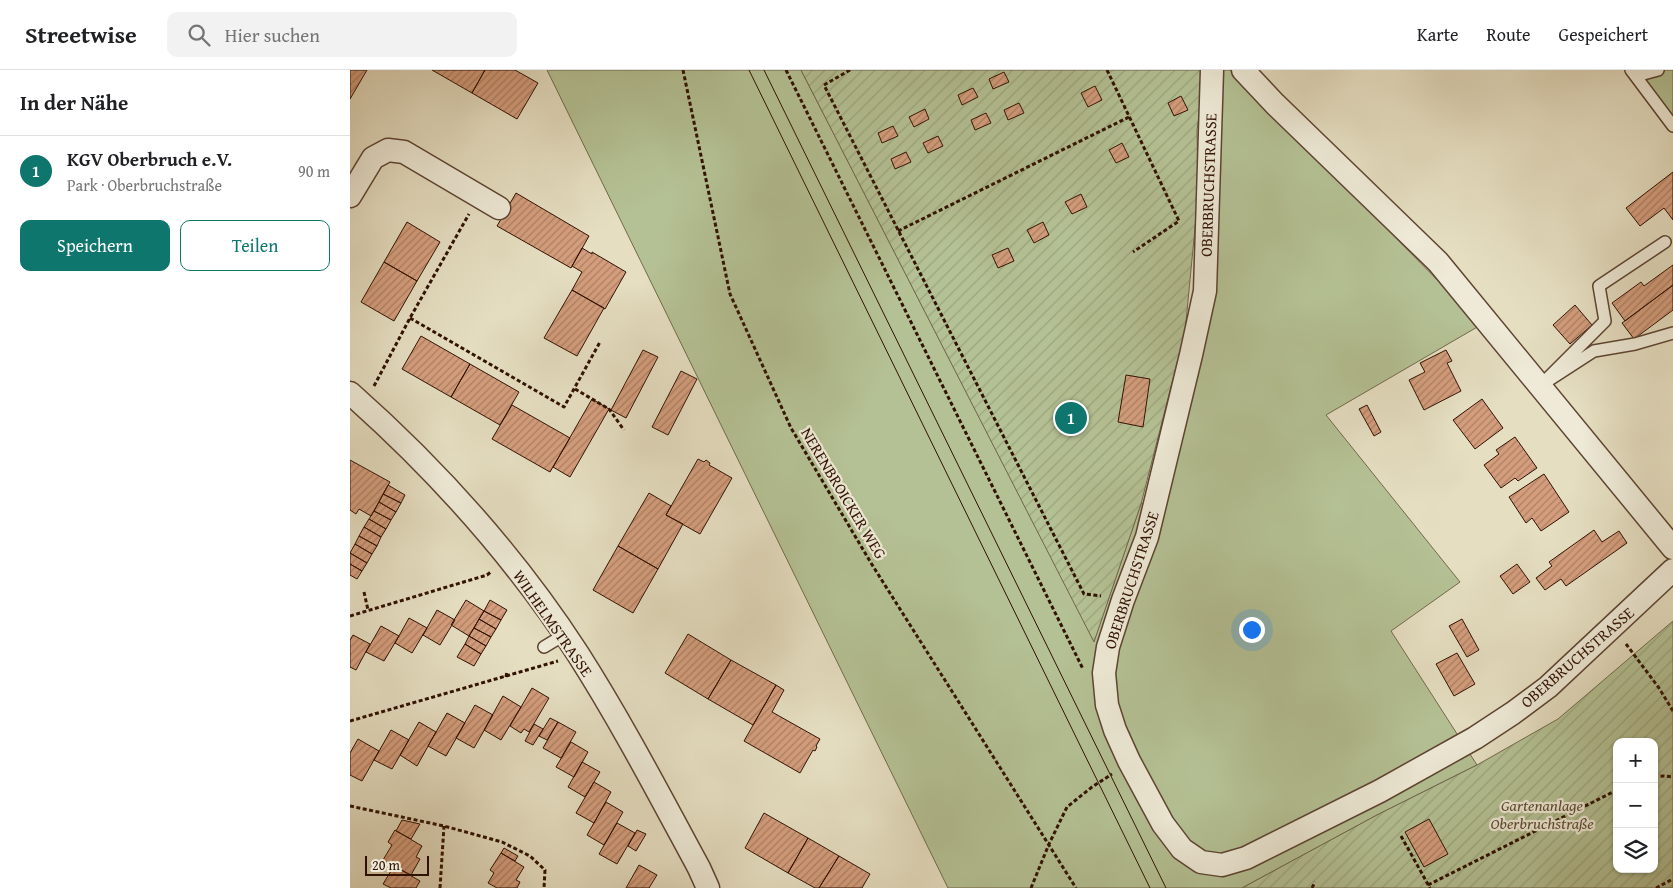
<!DOCTYPE html>
<html lang="de">
<head>
<meta charset="utf-8">
<style>
  :root { --surface:#fff; --page:#f2f2f2; --text:#202124; --muted:#757577; --line:#e0e0e0; --accent:#0f766e }
  body { margin:0; font-family:"Gentium Book Plus",serif; background:var(--page); color:var(--text) }
  .controls { position:absolute; right:15px; bottom:15px; display:grid; overflow:hidden; border-radius:10px; box-shadow:0 1px 4px #0004 }
  .controls button { width:45px; height:45px; display:grid; place-items:center; padding:0; border:0; border-bottom:1px solid var(--line); background:var(--surface); color:var(--text); font:25px sans-serif }
  .scale { position:absolute; left:15px; bottom:12px; width:64px; box-sizing:border-box; padding-left:5px; border:2px solid #311102; border-top:0; font-size:14px; line-height:18px; white-space:nowrap; color:#311102; -webkit-text-stroke:4px #eeead7; paint-order:stroke }
  .you { position:absolute; left:901px; top:559px; width:18px; height:18px; margin:-12px; border:4px solid #fff; border-radius:50%; background:#1a73e8; box-shadow:0 0 0 8px #1a73e833 }
  .badge { display:grid; place-items:center; width:32px; height:32px; border-radius:50%; background:var(--accent); color:#fff; font-size:16px; font-weight:700 }
  .pin { position:absolute; translate:-50% -50%; border:2px solid #fff; box-shadow:0 1px 5px #0006 }
  .list { margin:0; padding:0; list-style:none }
  h2 { display:flex; justify-content:space-between; align-items:center; height:65px; margin:0; padding:0 20px; font-size:21px }
  h2 small { font-size:16px; font-weight:400; color:var(--muted) }
  .list li { display:grid; grid-template-columns:32px 1fr auto; gap:15px; align-items:center; box-sizing:border-box; height:70px; padding:0 20px; border-top:1px solid var(--line) }
  .list b { display:block; font-size:19px; white-space:nowrap }
  .list p { margin:0; font-size:16px; white-space:nowrap; color:var(--muted) }
  .list em { font-size:16px; font-style:normal; color:var(--muted) }
  .actions { display:flex; gap:10px; padding:15px 20px }
  .actions a { flex:1; padding:11px 0; border:1px solid var(--accent); border-radius:10px; text-align:center; font-size:18px; color:var(--accent) }
  .actions .main { background:var(--accent); color:#fff }
  .icon { flex:none; width:28px; height:28px; fill:none; stroke:currentColor; stroke-width:2; stroke-linecap:round; stroke-linejoin:round }
  .map { position:relative; flex:none; width:1323px; height:818px; overflow:hidden }
  header { display:flex; align-items:center; gap:30px; box-sizing:border-box; height:70px; padding:0 25px; background:var(--surface); border-bottom:1px solid var(--line) }
  header strong { font-size:24px }
  nav { display:flex; gap:28px; margin-inline-start:auto; font-size:18px }
  .search { width:350px; height:45px; background:var(--page); display:flex; align-items:center; gap:12px; box-sizing:border-box; padding:0 18px; border-radius:10px; color:var(--muted); font-size:19px }
  main { display:flex }
  aside { flex:1; background:var(--surface) }
  .map>svg:first-child { display:block }
  .grass { fill:#b4c194; stroke:#72694b }
  .garden { fill:url(#garden-furrows); stroke:#72694b; fill-rule:evenodd }
  .building { fill:url(#building-hatch); stroke:#311102 }
  .lines { fill:none; stroke-linecap:round; stroke-linejoin:round }
  .service-casing { stroke:#5e4432; stroke-width:14 }
  .minor-casing { stroke:#5e4432; stroke-width:25 }
  .path { stroke:#311102; stroke-width:3; stroke-dasharray:4 2.5; stroke-linecap:butt }
  .service { stroke:#eeead7; stroke-width:11 }
  .minor { stroke:#eeead7; stroke-width:22 }
  .tram { stroke:#311102; stroke-width:1 }
  .labels { text-anchor:middle; stroke-width:4.5; stroke-linejoin:round; paint-order:stroke }
  .street-label { font-size:16px; fill:#311102; stroke:#eeead7 }
  .park-label { font-size:16px; font-style:italic; fill:#5f4f35; stroke:#eeead7 }
</style>
</head>
<body>
<header>
<strong>Streetwise</strong>
<div class="search"><svg class="icon" aria-label="search" viewBox="0 0 24 24"><circle cx="10" cy="10" r="6"/><path d="M15 15l6 6"/></svg>Hier suchen</div>
<nav><a>Karte</a><a>Route</a><a>Gespeichert</a></nav>
</header>
<main>
<aside>
<h2>In der Nähe<small></small></h2>
<ul class="list">
<li><span class="badge">1</span><div><b>KGV Oberbruch e.V.</b><p>Park · Oberbruchstraße</p></div><em>90 m</em></li>
</ul>
<div class="actions"><a class="main">Speichern</a><a>Teilen</a></div>
</aside>
<div class="map">
<svg width="1323" height="818" viewBox="0 0 1323 818">
  <defs>
    <pattern id="garden-furrows" width="10" height="10" patternUnits="userSpaceOnUse" patternTransform="scale(1.25)"><rect width="10" height="10" fill="#b4c194"/><path d="M-1 1l2-2M0 10L10 0M9 11l2-2" fill="none" stroke="#9ba57e"/></pattern>
    <pattern id="building-hatch" width="6" height="6" patternUnits="userSpaceOnUse" patternTransform="scale(1.25)"><rect width="6" height="6" fill="#d49e7d"/><path d="M-1 1l2-2M0 6l6-6M5 7l2-2" fill="none" stroke="#ad7f64"/></pattern>
  </defs>
  <rect width="100%" height="100%" fill="#e5dec1"/>
  <filter id="stains"><feTurbulence type="fractalNoise" baseFrequency=".004" numOctaves="4"/><feColorMatrix values="0 0 0 0 .2 0 0 0 0 .09 0 0 0 0 .02 0 0 0 .5 -.17"/></filter>
  <radialGradient id="worn" r=".72"><stop offset=".6" stop-color="#630" stop-opacity="0"/><stop offset="1" stop-color="#630" stop-opacity=".3"/></radialGradient>
  <path class="grass" d="M197,0h254l293,571 47,-137 27,-13 46,-195 2,-226h14l238,241 11,15 -153,89 134,167 -69,49 86,134 -100,50 -135,73h-294z
    M1276,0h47v60z"/>
  <path class="garden" d="M451,0h404l-8,60 1,67 -13,135 -44,172 -47,138z
    M1323,551v267h-431l135,-73 100,-50 81,-46zM1267,672h37v127h-37z"/>
  <path class="building" d="M0,0h17l-17,29z
    M82,0h53l-13,23z
    M135,0h30l23,13 -21,36 -45,-26z
    M654,2l5,10 -16,7 -4,-10z
    M745,16l7,14 -14,7 -7,-14z
    M623,18l5,9 -16,8 -4,-10z
    M831,26l7,14 -14,6 -6,-13z
    M669,33l5,10 -16,7 -4,-10z
    M575,39l4,10 -15,8 -5,-10z
    M636,43l5,10 -16,7 -4,-10z
    M543,56l5,10 -16,7 -4,-10z
    M588,66l5,10 -15,7 -5,-10z
    M772,73l7,14 -13,6 -7,-13z
    M556,82l5,10 -16,7 -4,-10z
    M1323,102v48l-9,-12 -24,18 -14,-18z
    M166,123l73,43 -18,32 -74,-42z
    M731,124l6,13 -15,7 -7,-12z
    M57,152l33,20 -23,39 -33,-19z
    M693,152l6,13 -15,8 -7,-13z
    M232,178l10,6v-2l34,20 -21,37 -33,-19 10,-18 -10,-6z
    M658,178l6,13 -16,7 -6,-13z
    M34,192l33,19 -23,40 -33,-19z
    M1323,195v20l-48,36 -13,-18 29,-21 3,4z
    M1323,215v25l-39,29 -12,-16z
    M222,220l32,18 -27,48 -33,-18z
    M1225,235l17,20 -22,19 -17,-19z
    M71,266l49,28 -19,33 -49,-28z
    M293,280l15,7 -32,61 -15,-8z
    M1096,280l6,11 -5,2 14,28 -37,19 -15,-30 16,-8 -5,-9z
    M120,294l49,28 -19,33 -49,-28z
    M331,301l16,8 -29,56 -16,-8z
    M776,305l24,4 -7,48 -25,-5z
    M242,329l17,10 -39,68 -17,-10z
    M1132,329l21,29 -28,21 -22,-29z
    M162,335l58,33 -20,34 -58,-33z
    M1017,335l14,27 -7,4 -15,-27z
    M1165,367l22,31 -19,13 -3,-3 -14,10 -17,-23 15,-11 -3,-4z
    M348,389l6,3 2,-2 4,3 -1,2 23,13 -32,56 -34,-19z
    M0,390l40,22 -19,34 -12,-7 -3,5 -6,-4z
    M1194,404l25,38 -28,19 -9,-13 -6,5 -17,-26z
    M38,415l17,10 -4,8 -18,-9z
    M299,423l22,13 -5,9 17,9 -25,45 -40,-23z
    M33,424l18,9 -5,9 -17,-10z
    M29,432l17,10 -5,8 -17,-9z
    M24,441l17,9 -5,9 -17,-10z
    M19,449l17,10 -5,8 -17,-10z
    M14,457l17,10 -4,9 -18,-10z
    M1244,460l8,12 17,-11 8,12 -61,43 -5,-7 -16,11 -9,-12 16,-12 -3,-4z
    M9,466l18,10 -5,8 -17,-10z
    M5,474l17,10 -5,9 -17,-10z
    M268,476l40,23 -25,44 -40,-23z
    M0,483l17,10 -5,8 -12,-7z
    M0,494l12,7 -5,8 -7,-4z
    M1167,494l13,18 -17,12 -13,-18z
    M116,530l18,11 -15,25 -18,-11z
    M140,530l17,10 -6,10 -17,-9z
    M87,540l18,10 -15,25 -17,-10z
    M134,541l17,9 -5,9 -17,-10z
    M59,548l18,10 -15,25 -17,-10z
    M129,549l17,10 -5,8 -17,-9z
    M1112,549l17,31 -12,7 -18,-31z
    M31,556l18,10 -15,25 -18,-9z
    M124,558l17,9 -5,9 -17,-10z
    M338,564l43,26 -23,39 -43,-26z
    M3,565l17,9 -14,26 -6,-3v-27z
    M119,566l17,10 -5,8 -16,-10z
    M115,574l16,10 -7,12 -17,-9z
    M1107,583l18,31 -21,12 -18,-32z
    M381,590l45,25 -23,40 -45,-26z
    M426,615l8,5 -12,22 48,27 -4,7 1,1 -2,4 -2,-1 -13,23 -56,-32z
    M182,618l17,10 -20,34 -5,-3 -3,4 -11,-7z
    M153,626l18,11 -20,33 -17,-10z
    M125,635l18,10 -19,33 -18,-10z
    M97,643l18,10 -19,33 -18,-10z
    M200,648l8,4 -11,18 -8,-4z
    M69,652l17,10 -19,34 -17,-11z
    M208,652l18,10 -15,26 -18,-10z
    M184,654l9,5 -10,16 -8,-4z
    M41,660l18,10 -17,29 -18,-9z
    M8,669l21,12 -17,30 -12,-6v-22z
    M221,672l17,10 -14,25 -18,-10z
    M232,692l18,10 -15,25 -17,-10z
    M244,712l17,10 -17,31 -18,-10z
    M256,732l17,10 -19,33 -17,-10z
    M414,743l44,25 -20,35 -43,-25z
    M1079,749l19,35 -24,13 -19,-35z
    M52,750l18,4 -9,15 -15,-8z
    M267,753l18,10 -18,31 -18,-10z
    M45,760l27,16 -6,11 4,2 -9,16 -28,-15 9,-15 -4,-3z
    M287,760l9,4 -10,17 -8,-5z
    M458,768l31,18 -20,32h-4l-27,-15z
    M154,778l14,8 -3,5 -14,-8z
    M151,783l23,14 -8,13 4,2 -3,6h-20l-9,-5 6,-10 -4,-3z
    M489,786l31,18 -8,14h-43z
    M289,795l18,10 -8,13h-23z
    M44,796l26,15 -4,7h-25l-8,-4z"/>
  <g class="lines">
    <g class="service-casing">
      <path id="service" d="M1281,0l42,56
        M1286,6l22,-6
        M1315,172l-66,44 6,35 -65,65 54,-35 41,-7 38,-11
        M194,577l20,-12"/>
    </g>
    <g class="minor-casing">
      <path id="minor" d="M862,0l-7,221 -14,64 -44,182 -24,63 -15,47 -4,26 3,32 8,25 14,31 34,63 19,25 19,13 21,3 24,-7 134,-67 95,-53 38,-25 35,-26 125,-117
        M893,0l32,34 163,158 235,286
        M0,126l23,-38 15,-8 16,2 95,56
        M0,323c87,77 165,164 228,261 44,69 82,142 121,214l9,20"/>
    </g>
    <path class="path" d="M333,0l47,224 61,134 80,135 205,325
      M436,0l297,599
      M500,0l-26,15 260,509 17,2
      M757,0l72,151 -46,31
      M548,161l231,-114
      M60,248l154,89 36,-65
      M24,316l36,-68 59,-104
      M225,319l34,20 15,21
      M14,522l4,18
      M0,546l137,-41 5,-4
      M1276,574l33,44 14,23
      M156,607l1,-6
      M0,651l208,-60
      M1304,707l10,-1 9,1
      M0,736l94,20 58,16 28,14 15,14 -1,18
      M1051,766l29,52
      M1078,815l189,-95
      M90,818l4,-62
      M681,818l18,-44 18,-37 25,-20 20,-13
      M962,818l3,-6
      M1306,818l17,-9"/>
    <use href="#service" class="service"/>
    <use href="#minor" class="minor"/>
    <path class="tram" d="M399,0l401,818
      M414,0l402,818"/>
  </g>
  <g class="labels">
    <g class="street-label">
      <text transform="translate(858 115) rotate(-88)" y="6">OBERBRUCHSTRASSE</text>
      <text transform="translate(494 423) rotate(59)" y="6">NERENBROICKER WEG</text>
      <text transform="translate(781 510) rotate(-72)" y="6">OBERBRUCHSTRASSE</text>
      <text transform="translate(203 553) rotate(55)" y="6">WILHELMSTRASSE</text>
      <text transform="translate(1227 587) rotate(-41)" y="6">OBERBRUCHSTRASSE</text>
    </g>
    <g class="park-label">
      <text x="1192" y="741">Gartenanlage<tspan x="1192" dy="18">Oberbruchstraße</tspan></text>
    </g>
  </g>
  <rect width="100%" height="100%" filter="url(#stains)"/>
  <rect width="100%" height="100%" fill="url(#worn)"/>
</svg>
<div class="controls">
<button>+</button>
<button>−</button>
<button><svg class="icon" aria-label="layers" viewBox="0 0 24 24"><path d="M12 4l9 5-9 5-9-5zM3 14l9 5 9-5"/></svg></button>
</div>
<div class="scale">20 m</div>
<div class="you"></div>
<div class="pin badge" style="left:721px;top:348px">1</div>
</div>
</main>
</body>
</html>
